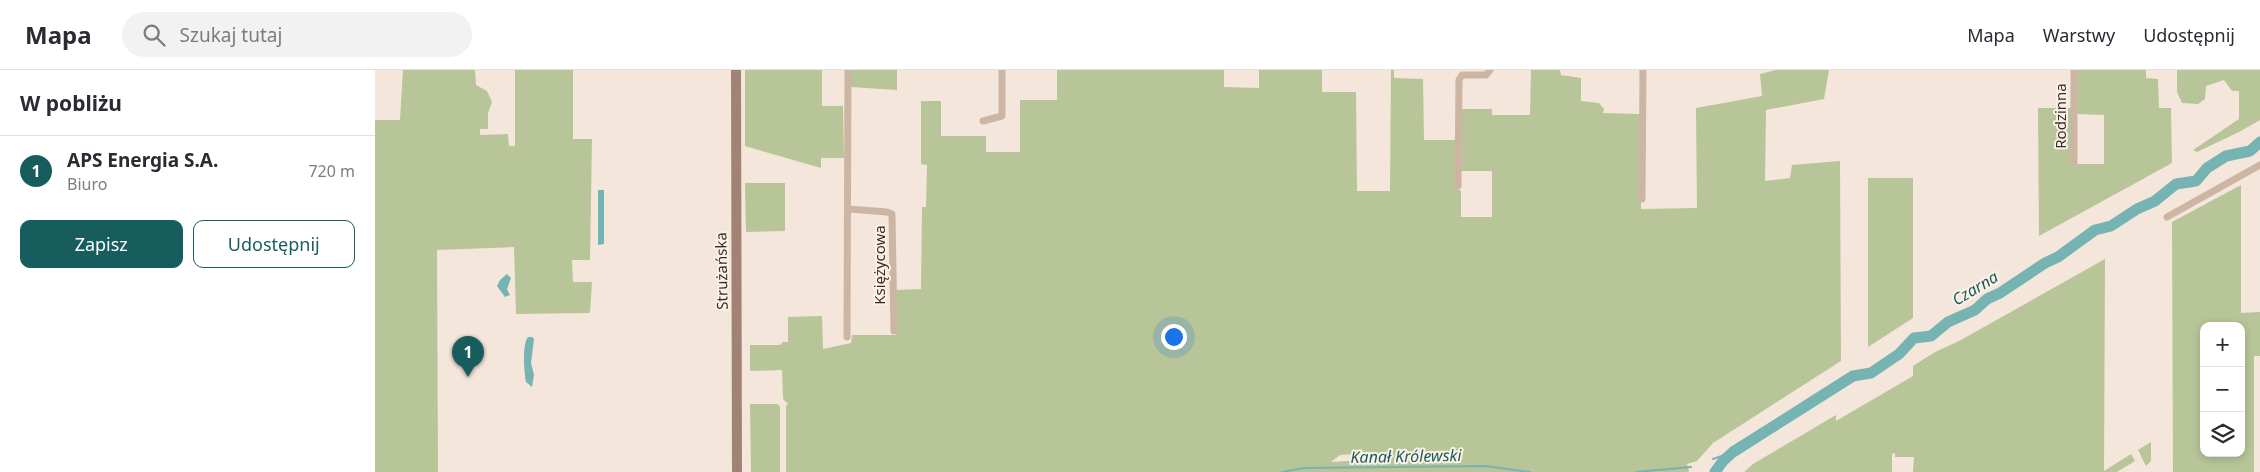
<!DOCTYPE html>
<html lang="pl">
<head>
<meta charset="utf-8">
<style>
  :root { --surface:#fff; --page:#f2f2f3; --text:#2b2b33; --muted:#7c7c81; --line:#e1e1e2; --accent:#185d5e }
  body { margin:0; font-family:"Noto Sans",sans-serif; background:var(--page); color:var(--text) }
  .controls { position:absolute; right:15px; bottom:15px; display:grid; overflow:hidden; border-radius:10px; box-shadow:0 2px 8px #0003 }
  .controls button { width:45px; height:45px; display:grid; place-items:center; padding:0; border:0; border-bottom:1px solid var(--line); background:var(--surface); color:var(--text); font:25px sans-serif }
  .you { position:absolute; left:798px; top:266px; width:18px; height:18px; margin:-12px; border:4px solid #fff; border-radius:50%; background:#1a73e8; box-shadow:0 0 0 8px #1a73e833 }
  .badge { display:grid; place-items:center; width:32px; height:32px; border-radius:50%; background:var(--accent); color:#fff; font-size:16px; font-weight:700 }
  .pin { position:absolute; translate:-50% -41px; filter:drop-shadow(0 1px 2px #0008) }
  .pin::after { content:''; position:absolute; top:26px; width:18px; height:15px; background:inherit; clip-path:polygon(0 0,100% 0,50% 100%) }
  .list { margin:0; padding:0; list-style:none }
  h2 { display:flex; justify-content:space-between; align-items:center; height:65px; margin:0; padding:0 20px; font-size:21px }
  h2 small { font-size:16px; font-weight:400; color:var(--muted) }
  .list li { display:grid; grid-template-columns:32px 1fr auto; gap:15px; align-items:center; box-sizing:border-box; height:70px; padding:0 20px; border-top:1px solid var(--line) }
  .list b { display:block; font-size:19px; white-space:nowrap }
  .list p { margin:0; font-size:16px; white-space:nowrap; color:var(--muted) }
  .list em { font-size:16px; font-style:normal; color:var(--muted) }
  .actions { display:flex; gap:10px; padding:15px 20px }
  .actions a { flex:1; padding:11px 0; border:1px solid var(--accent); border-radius:10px; text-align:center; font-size:18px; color:var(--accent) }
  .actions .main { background:var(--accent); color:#fff }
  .icon { flex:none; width:28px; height:28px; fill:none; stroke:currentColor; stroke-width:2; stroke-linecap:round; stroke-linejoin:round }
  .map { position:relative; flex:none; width:1885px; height:402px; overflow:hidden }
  header { display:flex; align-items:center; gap:30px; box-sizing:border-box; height:70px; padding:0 25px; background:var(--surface); border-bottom:1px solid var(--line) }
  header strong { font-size:24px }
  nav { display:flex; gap:28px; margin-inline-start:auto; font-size:18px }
  .search { width:350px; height:45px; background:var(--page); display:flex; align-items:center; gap:12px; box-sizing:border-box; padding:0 18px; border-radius:28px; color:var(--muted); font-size:19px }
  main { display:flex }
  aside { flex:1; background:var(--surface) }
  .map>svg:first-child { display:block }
  .green { fill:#b8c598; fill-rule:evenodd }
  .water { fill:#76b4b3 }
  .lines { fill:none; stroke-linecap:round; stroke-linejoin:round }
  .stream { stroke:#76b4b3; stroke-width:2 }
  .river { stroke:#76b4b3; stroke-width:11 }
  .minor { stroke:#cdb5a4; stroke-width:7 }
  .secondary { stroke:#a18375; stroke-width:10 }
  .labels { text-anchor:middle; stroke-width:4; stroke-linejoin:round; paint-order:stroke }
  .street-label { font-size:15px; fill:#382b27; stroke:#fbf1e7 }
  .water-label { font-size:16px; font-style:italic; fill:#185d5e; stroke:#fbf1e7 }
</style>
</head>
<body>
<header>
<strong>Mapa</strong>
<div class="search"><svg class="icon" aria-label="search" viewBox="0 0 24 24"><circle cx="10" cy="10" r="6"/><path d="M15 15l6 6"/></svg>Szukaj tutaj</div>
<nav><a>Mapa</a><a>Warstwy</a><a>Udostępnij</a></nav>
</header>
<main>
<aside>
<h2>W pobliżu<small></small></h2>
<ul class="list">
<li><span class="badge">1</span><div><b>APS Energia S.A.</b><p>Biuro</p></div><em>720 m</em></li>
</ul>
<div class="actions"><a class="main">Zapisz</a><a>Udostępnij</a></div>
</aside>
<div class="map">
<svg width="1885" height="402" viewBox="0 0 1885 402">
  <rect width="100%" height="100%" fill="#f4e6da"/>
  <path class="green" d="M28,0h72l1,15 11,6 5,11 -4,11v16h-8v6l28,-1 1,12h6v-76h58v69h19l-2,121h-18l1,22h19l-2,31 -74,1 -2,-67 -77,3 1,222h-63v-352h25z
    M370,0h77v36h21l1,52h-23v10l-76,-22z
    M476,0h46v20l-46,-3z
    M682,0h167v17l35,1v-18h63v22h34l1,99h33l1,-121h3v8l29,1 1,61h31v47l6,4v26h31v-46h-31v-62h31v6h38l1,-45h29l1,5 20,3v23l18,2 5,6 -1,4 37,1 1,95 56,-1 -1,-100 66,-12 -2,-22 16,-4h53l-5,29 -58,11 -1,71 25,-3 2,-13 48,-4 1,200 -128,82 -16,18 -10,3 2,8h-903v-66l2,-2 -5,-5 -1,-29 -32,1v-26h30l3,-3h5v-25l34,-1 1,33 28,-6 1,-8h44v-45l25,-1 1,-82h4l1,-42 -6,-1v-63h20v35h45v16h34v-52h37zM993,383l-5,7 -32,2 9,-7z
    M1702,0h69v8l12,1 1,29h12l1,55 -133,73 -1,-128h33v56h33v-49l-27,-1z
    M1802,0h83v50l-21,12 -42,20 -4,-2 46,-31v-28h-7l-8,-11 -18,6 -1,13 -7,5 -16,-1 -5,-11z
    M1493,108h45v140l-45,29z
    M370,113h40v48l-39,1z
    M1866,115v128l19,-1v44h-6v116h-81l-1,-250zM1829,256h37v127h-37z
    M1730,189l-1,212 27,-17 4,7 -18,11h-204l1,-15h-19v-4l-3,1v18h-148l9,-8 83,-49v6l77,-45v-10l22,-14 24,-11z
    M375,334h28l2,3v65h-29z
    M1776,372v19l-5,5 -8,-16z"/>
  <path class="water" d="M223,120h6v54l-6,1z
    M132,204l4,4 -4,11 3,6 -5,2 -8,-11 3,-6z
    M153,267h4l2,2 -3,24 3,12 -2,12 -6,-5c-2,-10 -4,-38 2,-45z"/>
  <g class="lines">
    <path class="stream" d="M1338,389l20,-7
      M907,402l22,-4 181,-2 45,6
      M1261,402l55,-5"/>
    <path class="river" d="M1340,402l8,-11 10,-9 120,-76 18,-3 28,-19 15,-16 17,-2 17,-14 27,-12 12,-11 13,-6 45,-30 13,-6 37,-27 16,-4 26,-17 18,-8 21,-17 20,-3 11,-13 19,-12 24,-5 10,-9"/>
    <path class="minor" d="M1699,0v92
      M608,51l19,-5v-46
      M1083,116l1,-106 3,-5h24l4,-5
      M1267,129l1,-129
      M473,139l39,3 5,2 2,117
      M1792,147l93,-52
      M472,267l1,-267"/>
    <path class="secondary" d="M361,0l1,402"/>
  </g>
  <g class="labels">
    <g class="street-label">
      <text transform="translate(1686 46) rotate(-90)" y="5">Rodzinna</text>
      <text transform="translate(505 195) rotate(-90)" y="5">Księżycowa</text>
      <text transform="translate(347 201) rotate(-91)" y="5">Strużańska</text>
    </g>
    <g class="water-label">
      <text transform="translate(1600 218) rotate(-31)" y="6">Czarna</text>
      <text transform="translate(1031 386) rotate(-1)" y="6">Kanał Królewski</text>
    </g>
  </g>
</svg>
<div class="controls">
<button>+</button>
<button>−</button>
<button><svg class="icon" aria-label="layers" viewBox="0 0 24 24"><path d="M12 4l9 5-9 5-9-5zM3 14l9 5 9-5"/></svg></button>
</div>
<div class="you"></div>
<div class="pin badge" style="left:93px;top:307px">1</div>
</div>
</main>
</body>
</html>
